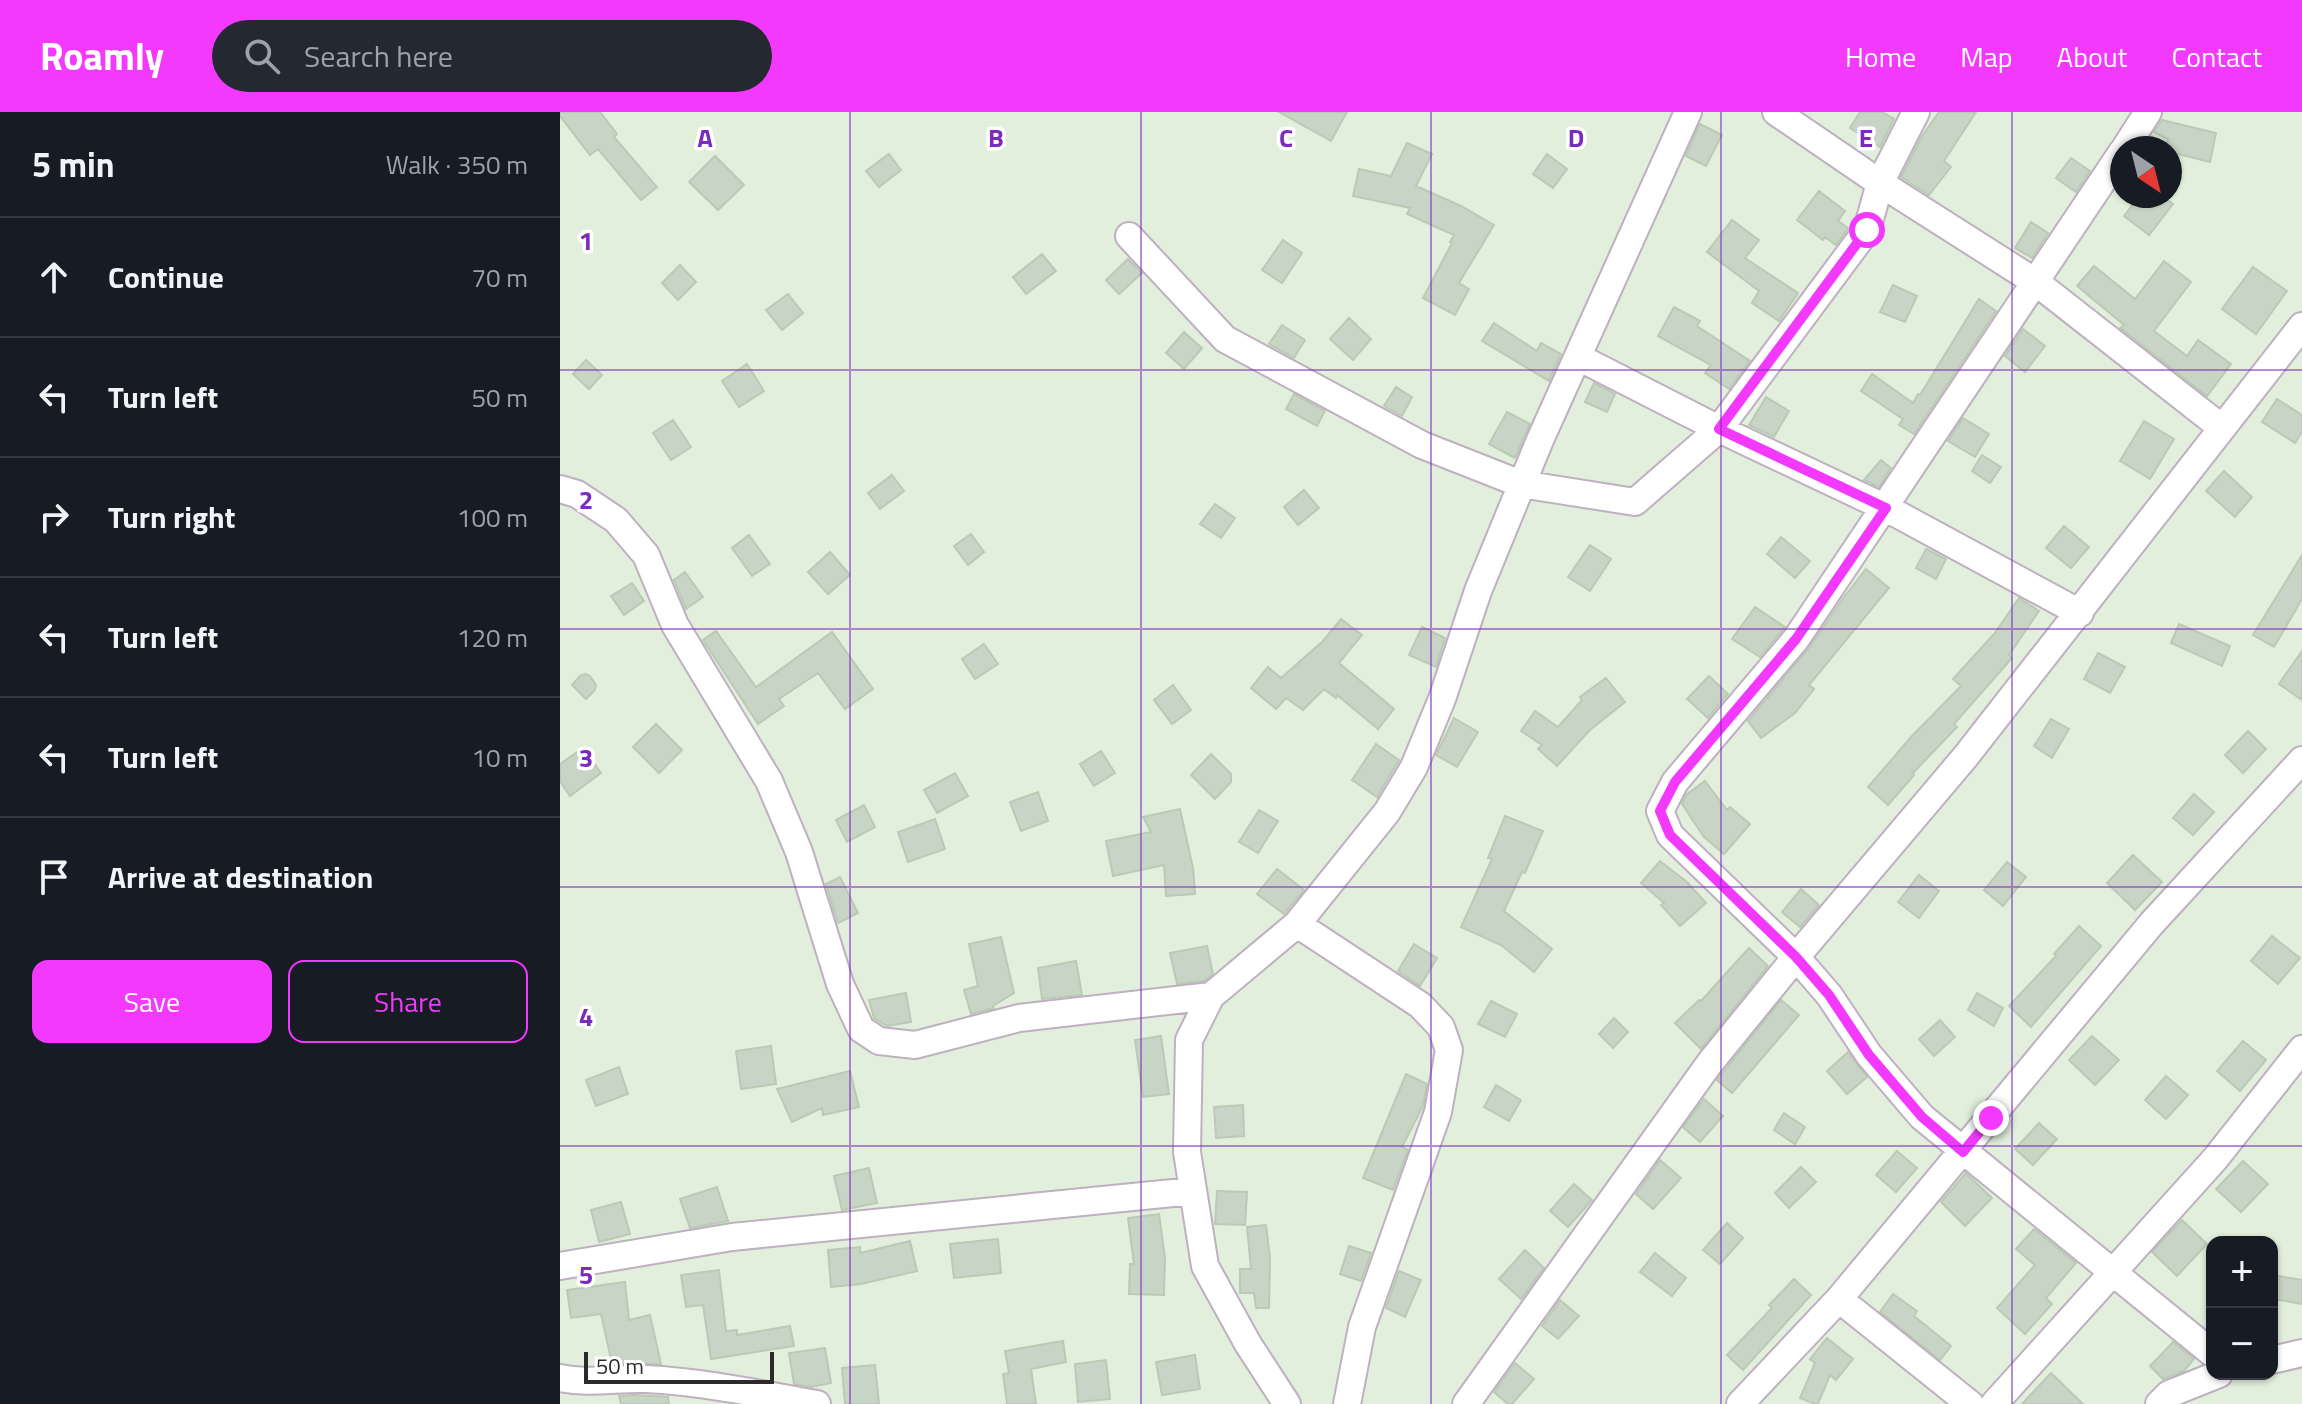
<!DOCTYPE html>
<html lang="en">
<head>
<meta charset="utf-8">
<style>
  :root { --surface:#171b24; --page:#242831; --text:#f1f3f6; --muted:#9ea1a6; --line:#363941; --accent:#f439ff }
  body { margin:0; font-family:"Titillium Web",sans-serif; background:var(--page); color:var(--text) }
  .controls { position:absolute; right:24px; bottom:24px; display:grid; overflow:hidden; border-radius:16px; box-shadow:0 2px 6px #0004 }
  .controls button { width:72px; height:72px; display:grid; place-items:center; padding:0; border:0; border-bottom:2px solid var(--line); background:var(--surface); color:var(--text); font:40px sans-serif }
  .compass { position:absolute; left:1550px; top:24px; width:72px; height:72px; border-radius:50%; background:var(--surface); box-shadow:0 2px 6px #0004; rotate:145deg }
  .scale { position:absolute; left:24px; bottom:20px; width:190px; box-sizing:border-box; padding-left:8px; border:4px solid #2b2b2b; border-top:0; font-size:22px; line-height:28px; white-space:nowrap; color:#2b2b2b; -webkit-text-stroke:6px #fff; paint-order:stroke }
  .stop { position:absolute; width:24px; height:24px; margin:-18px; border:6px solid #f439ff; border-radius:50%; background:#fff }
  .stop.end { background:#f439ff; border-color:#fff; box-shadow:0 2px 8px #0008 }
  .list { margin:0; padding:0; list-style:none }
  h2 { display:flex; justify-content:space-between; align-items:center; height:104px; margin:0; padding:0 32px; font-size:34px }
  h2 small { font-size:26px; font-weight:400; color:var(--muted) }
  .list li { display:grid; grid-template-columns:52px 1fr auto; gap:24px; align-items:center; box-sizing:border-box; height:120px; padding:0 32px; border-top:2px solid var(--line) }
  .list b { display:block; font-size:30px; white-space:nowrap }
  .list em { font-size:26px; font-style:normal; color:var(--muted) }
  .actions { display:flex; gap:16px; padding:24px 32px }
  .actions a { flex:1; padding:18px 0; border:2px solid var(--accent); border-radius:16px; text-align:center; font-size:28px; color:var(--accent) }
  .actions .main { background:var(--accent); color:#fff }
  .icon { flex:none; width:44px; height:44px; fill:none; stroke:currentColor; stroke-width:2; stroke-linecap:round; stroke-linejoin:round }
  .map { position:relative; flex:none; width:1742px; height:1292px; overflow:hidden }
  header { display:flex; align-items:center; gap:48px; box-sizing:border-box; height:112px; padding:0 40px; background:var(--accent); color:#fff }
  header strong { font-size:38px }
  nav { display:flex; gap:44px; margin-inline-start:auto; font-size:28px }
  .search { width:560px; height:72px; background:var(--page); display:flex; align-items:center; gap:20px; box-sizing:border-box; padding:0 28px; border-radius:44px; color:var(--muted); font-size:30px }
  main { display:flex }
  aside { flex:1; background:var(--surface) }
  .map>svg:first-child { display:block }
  .building { fill:#c8d4c5; stroke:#bacab5; stroke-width:2 }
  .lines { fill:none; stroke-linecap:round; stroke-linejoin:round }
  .street-casing { stroke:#bfb0c1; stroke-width:30 }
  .street { stroke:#fff; stroke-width:26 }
  .route { stroke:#f439ff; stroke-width:10 }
  .grid { fill:none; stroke:#7b2cbf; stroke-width:2; stroke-opacity:0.55 }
  .grid-label { font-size:26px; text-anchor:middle; font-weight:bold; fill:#7b2cbf; stroke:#fff; stroke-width:7; stroke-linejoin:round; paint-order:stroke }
</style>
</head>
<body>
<header>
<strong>Roamly</strong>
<div class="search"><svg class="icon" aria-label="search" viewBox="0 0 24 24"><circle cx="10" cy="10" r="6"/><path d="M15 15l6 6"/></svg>Search here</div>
<nav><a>Home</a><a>Map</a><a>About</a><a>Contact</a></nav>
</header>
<main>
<aside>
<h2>5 min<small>Walk · 350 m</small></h2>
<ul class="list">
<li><svg class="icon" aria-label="ahead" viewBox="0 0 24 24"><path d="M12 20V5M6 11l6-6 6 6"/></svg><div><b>Continue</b></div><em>70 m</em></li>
<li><svg class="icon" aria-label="left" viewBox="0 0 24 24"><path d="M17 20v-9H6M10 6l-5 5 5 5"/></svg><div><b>Turn left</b></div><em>50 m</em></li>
<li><svg class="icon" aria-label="right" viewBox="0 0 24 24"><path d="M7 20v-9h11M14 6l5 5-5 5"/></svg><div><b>Turn right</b></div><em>100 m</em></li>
<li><svg class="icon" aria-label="left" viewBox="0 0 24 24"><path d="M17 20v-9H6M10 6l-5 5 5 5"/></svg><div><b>Turn left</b></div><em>120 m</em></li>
<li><svg class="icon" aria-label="left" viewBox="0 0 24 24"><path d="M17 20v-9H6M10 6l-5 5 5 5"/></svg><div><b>Turn left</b></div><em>10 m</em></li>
<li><svg class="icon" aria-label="arrive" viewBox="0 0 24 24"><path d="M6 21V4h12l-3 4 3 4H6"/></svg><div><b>Arrive at destination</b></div></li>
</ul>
<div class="actions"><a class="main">Save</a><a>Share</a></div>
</aside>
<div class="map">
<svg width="1742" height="1292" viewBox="0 0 1742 1292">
  <rect width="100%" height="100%" fill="#e2efdc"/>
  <path class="building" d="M0,0h40l17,22 -3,3 43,50 -16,13 -43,-51 -8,6 -30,-39z
    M719,0h68l-16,29z
    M1300,0h22l12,7 -14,28 -30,-19z
    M1379,0h37l-32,49 7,6 -22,28 -28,-18 21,-41z
    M1602,8l54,13 -6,29 -40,-10v-4h-4l2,-9 -14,-7z
    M1140,12l22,11 -16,31 -20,-10z
    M847,31l25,11 -16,32 45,20 33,19 -35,58 10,6 -14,26 -32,-17 29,-55 -2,-1 4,-7 -47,-21 3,-6 -57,-12 6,-27 32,7z
    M329,42l12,16 -22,17 -13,-16z
    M987,42l20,15 -14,19 -20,-14z
    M155,44l29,29 -26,25 -29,-28z
    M1511,46l19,13 -14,21 -20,-14z
    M1259,79l26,20 -7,10 10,7 -12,17 -11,-8 -2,3 -26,-20z
    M1579,84h23l11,8 -24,31 -25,-19z
    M1172,108l27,20 -14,18 53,35 -19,28 -27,-18 7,-12 -52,-39z
    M1471,110l17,11 -16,25 -17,-10z
    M723,128l19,13 -20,30 -20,-13z
    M482,142l14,17 -30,23 -13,-17z
    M568,147l14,14 -23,21 -13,-14z
    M1604,149l27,21 -37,49 33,25 11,-16 33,24 -24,32 -87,-68 4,-3 -47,-39 17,-20 41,33z
    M120,153l16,17 -18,18 -16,-17z
    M1693,155l34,24 -31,43 -34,-25z
    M1333,173l24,11 -12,26 -25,-10z
    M228,182l15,19 -21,17 -16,-20z
    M1419,187l17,12 -82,123 -15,-9 4,-6 -42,-28 11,-17 41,29 5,-9 2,1z
    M1114,195l26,14 -3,5 53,35 -21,28 -24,-16 6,-8 -53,-29z
    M789,206l22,21 -18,21 -23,-21z
    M934,211l43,28 4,-8 20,11 -12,27 -67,-40z
    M722,213l23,15 -11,18 -25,-14z
    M1463,217l22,17 -20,26 -20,-16z
    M624,220l18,16 -18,21 -18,-16z
    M26,248l16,15 -13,14 -16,-15z
    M187,252l17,27 -25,16 -17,-26z
    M1034,271l21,11 -8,18 -22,-10z
    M836,275l16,10 -10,19 -18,-10z
    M734,282l31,17 -8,15 -31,-17z
    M1206,285l23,14 -15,26 -25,-12z
    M1717,287l25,16v17l-7,11 -33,-21z
    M947,300l23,12 -15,34 -26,-14z
    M1403,306l26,16 -14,23 -27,-16z
    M113,308l18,27 -20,13 -18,-27z
    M1584,309l30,18 -24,40 -30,-18z
    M1422,343l19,12 -11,16 -18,-12z
    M1321,348l10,8 -12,19 -15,-7z
    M1664,359l28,26 -17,20 -29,-26z
    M332,363l12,16 -24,18 -12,-16z
    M744,378l15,18 -21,17 -14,-18z
    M655,392l20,14 -14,20 -21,-14z
    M1504,414l25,21 -18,21 -25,-20z
    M411,422l13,18 -16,13 -14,-19z
    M189,423l21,29 -18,12 -20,-28z
    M1221,425l29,24 -15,17 -28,-24z
    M1030,433l21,14 -21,32 -22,-14z
    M1366,437l20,10 -10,20 -20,-11z
    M270,440l20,23 -22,19 -20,-22z
    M1742,443v44l-28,48 -21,-12z
    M1306,457l23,19 -80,97 5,4 -19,24 -34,25 -13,-17 60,-72 36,-52z
    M125,460l18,25 -17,12 -12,-29z
    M72,471l12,18 -20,14 -13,-19z
    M1459,486l20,13 -30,44 3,3 -58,66 3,3 -45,47 2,1 -26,30 -20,-18 44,-51 49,-50 -8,-7 41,-45z
    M1195,495l30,20 -25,30 -28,-18z
    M781,507l21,16 -23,28 55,46 -16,20 -41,-34 -1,3 -12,-9 -21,21 -17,-12 -10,11 -25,-21 17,-21 13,11 42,-37z
    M1619,512l51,22 -8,20 -51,-23z
    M862,515l23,11 -9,29 -27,-12z
    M156,519l40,56 76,-55 41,57 -28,20 -27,-36 -39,26 5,7 -26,18 -55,-84z
    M424,532l14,20 -23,15 -13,-20z
    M1742,539v49l-23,-16z
    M1538,541l27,14 -15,26 -26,-14z
    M25,562l5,2 6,9 -1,5 -9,9 -14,-14 8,-9z
    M1149,564l19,18 -20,24 -21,-19z
    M1046,566l19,24 -35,28 -33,36 -19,-17 4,-4 -21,-14 14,-20 23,16 24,-27 -2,-3z
    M613,573l18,25 -19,14 -18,-24z
    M894,606l24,14 -21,35 -21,-12z
    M1491,607l18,10 -17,29 -18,-12z
    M96,612l26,26 -23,23 -26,-26z
    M1688,619l18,18 -23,24 -18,-18z
    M816,632l23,16 -22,37 -25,-17z
    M23,636l18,25 -31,23 -10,-15v-17z
    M541,639l14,22 -21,13 -14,-22z
    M651,642l20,20v8l-16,17 -24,-24z
    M395,661l13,23 -31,17 -13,-23z
    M1145,669l22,29 3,-3 20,17 -26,30 -20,-17 -22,-33 4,-9z
    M478,680l10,29 -27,10 -11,-29z
    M1634,682l20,18 -21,23 -20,-17z
    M304,693l11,22 -28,15 -11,-22z
    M620,697l13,59 2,26 -29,2 -2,-31 -51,11 -7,-35 45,-9 -8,-15z
    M699,698l19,11 -20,32 -19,-11z
    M945,704l38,15 -18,42 -3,-1 -18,39 48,38 -18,23 -33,-27 -40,-18 31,-68 -4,-1z
    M375,707l10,30 -37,13 -10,-30z
    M1573,743l29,27 -27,28 -28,-27z
    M1100,749l27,21 19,21 -26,23 -19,-21 3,-2 -23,-20z
    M1447,750l19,15 -23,29 -19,-16z
    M717,757l27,21 -20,24 -27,-20z
    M1359,763l20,16 -20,27 -21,-16z
    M280,765l18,36 -20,10 -12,-39z
    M1241,777l18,16 -19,22 -18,-15z
    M1519,814l22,20 -70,81 -22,-21 47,-50 -2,-2z
    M1712,824l28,22 -22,26 -27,-23z
    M441,825l13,56 -21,13 1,2 -23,6 -7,-24 14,-4 -9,-42z
    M854,832l23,14 -17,28 -22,-15z
    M647,834l6,28 -9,7 -27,3 -7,-31z
    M1189,836l19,18 -67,83 -26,-26 24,-23 2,1z
    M516,849l6,34 -40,4 -4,-31z
    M346,881l5,29 -24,4 -13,-8 -5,-18z
    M1417,881l26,15 -9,18 -26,-16z
    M1221,888l18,15 -67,78 -15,-13z
    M931,889l26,13 -12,23 -27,-13z
    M1054,906l14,14 -15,16 -14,-14z
    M1380,908l15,17 -21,19 -15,-17z
    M601,924l8,58 -26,3 -8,-57z
    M1532,924l27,24 -24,25 -26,-25z
    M1683,929l23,19 -26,31 -23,-20z
    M211,934l5,38 -35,5 -5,-38z
    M1288,940l19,25 -20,17 -20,-23z
    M59,955l9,27 -32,12 -10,-26z
    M290,959l9,36 -36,8 -1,-7 -30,14 -15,-33z
    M846,962l21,10 -4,22 -21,41 6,3 -15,40 -30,-12z
    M1606,964l22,19 -22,24 -21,-19z
    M936,973l25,15 -12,21 -25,-14z
    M1144,987l19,17 -23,26 -17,-15z
    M683,993l1,31 -28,2 -2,-31z
    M1224,1001l21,14 -10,17 -21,-14z
    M1479,1011l18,16 -24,26 -18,-16z
    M1337,1039l20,17 -21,24 -20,-17z
    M1100,1048l21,18 -28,31 -17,-15z
    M1683,1049l25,23 -27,28 -25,-23z
    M1241,1055l15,15 -27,26 -14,-15z
    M309,1056l8,35 -35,7 -8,-34z
    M1406,1061l26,25 -27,28 -24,-24z
    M1014,1072l18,16 -24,27 -18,-16z
    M157,1075l11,34 -38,7 -10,-29z
    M657,1079l30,1 -2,33 -30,-1z
    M61,1090l9,32 -31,8 -8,-32z
    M599,1102l6,44 -1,37 -35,-1 1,-30h4l-6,-46z
    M1622,1108l25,24 -30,32 -25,-24z
    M1167,1111l16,15 -23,26 -17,-14z
    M706,1113l4,33 -1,50h-13l-2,-15h-14v-24h11l-4,-42z
    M1474,1117l42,34 -30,35 6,6 -27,30 -28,-26 38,-43 -19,-16z
    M438,1127l3,34 -47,5 -4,-34z
    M350,1129l7,30 -56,13 -30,3 -3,-37 32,-3v6z
    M789,1134l22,7 -10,28 -21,-7z
    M965,1138l19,18 -23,31 -22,-20z
    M1095,1141l31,25 -14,18 -32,-24z
    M159,1158l7,61 11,-1v5l53,-9 4,20 -83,13 -8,-54 -17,2 -5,-32z
    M839,1159l22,9 -16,37 -19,-9z
    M1718,1164l24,4v24l-28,-5z
    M1234,1167l17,16 -68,75 -16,-15 45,-47 -3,-3z
    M65,1170l4,38 21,-5 11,49h-49l-11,-50 -30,4 -4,-28z
    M1333,1182l24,17 -3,5 37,30 -11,14 -60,-48z
    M1000,1188l19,16 -21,23 -16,-13z
    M1267,1226l26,21 -17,21 -6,-5 -12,29h-3l-15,-6 15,-35 -5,-4z
    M503,1229l3,21 -35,7 5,35h-29l-4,-30 6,-1 -4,-22z
    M1613,1230l21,17 -10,12 -21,8 -13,-13z
    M265,1236l6,35 -20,4 -17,-3 -5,-31z
    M635,1243l5,34 -38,6 -6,-33z
    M546,1248l4,39 -32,3 -3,-38z
    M955,1251l19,16 -22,25h-4l-14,-12z
    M315,1253l4,39h-34l-3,-36z
    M1491,1261l32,31h-61z
    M75,1283l33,2 1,7h-48l-2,-8z"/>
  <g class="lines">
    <g class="street-casing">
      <path id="street" d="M1216,0l104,71 157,100 185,145
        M1565,36l23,-36
        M1562,40l-326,487 -121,143 -15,29 10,24 126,122 33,38 40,60 53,62 290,236
        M569,124l96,103 197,106 99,39 114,18 84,-73 148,-199 13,-47 36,-71
        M1018,245l141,72 167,79 194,105
        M0,377l17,5 39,26 30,35 29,70 94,156 30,71 41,132 21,45 18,12 36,4 104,-27 192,-22
        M737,812l123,81 21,22 8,23 -11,62 -76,215 -15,77
        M0,1154l172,-29 461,-46
        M1279,1187l313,-376 150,-163
        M1712,1248l30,-7
        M0,1266c28,6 57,0 86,1 58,3 114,15 171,25
        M727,1292l-39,-60 -43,-78 -18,-114 2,-112 22,-44 86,-72 90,-112 27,-45 28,-68 36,-108 62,-151 148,-328
        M906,1292l243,-340 87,-107 170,-201 336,-430
        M1180,1292l99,-105 131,105
        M1434,1292l221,-245 87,-110
        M1599,1292l10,-10 50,-20"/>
    </g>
    <use href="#street" class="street"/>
  </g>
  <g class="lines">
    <path class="route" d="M1307,118l-148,199 167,79 -90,131 -121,143 -15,29 10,24 126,122 33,38 40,60 53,62 41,35 28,-34"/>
  </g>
  <path class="grid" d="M290,0v1292M581,0v1292M871,0v1292M1161,0v1292M1452,0v1292M0,258h1742M0,517h1742M0,775h1742M0,1034h1742"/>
  <g class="grid-label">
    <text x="145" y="35">A</text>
    <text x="436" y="35">B</text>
    <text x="726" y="35">C</text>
    <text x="1016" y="35">D</text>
    <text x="1306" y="35">E</text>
    <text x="26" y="138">1</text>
    <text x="26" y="397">2</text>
    <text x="26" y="655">3</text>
    <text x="26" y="914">4</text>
    <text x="26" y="1172">5</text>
  </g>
</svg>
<div class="controls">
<button>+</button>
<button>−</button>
</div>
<svg class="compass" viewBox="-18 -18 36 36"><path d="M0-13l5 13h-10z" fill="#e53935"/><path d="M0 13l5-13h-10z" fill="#9ea1a6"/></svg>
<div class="scale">50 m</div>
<div class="stop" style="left:1307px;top:118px"></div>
<div class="stop end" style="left:1431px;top:1006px"></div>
</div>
</main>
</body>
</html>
